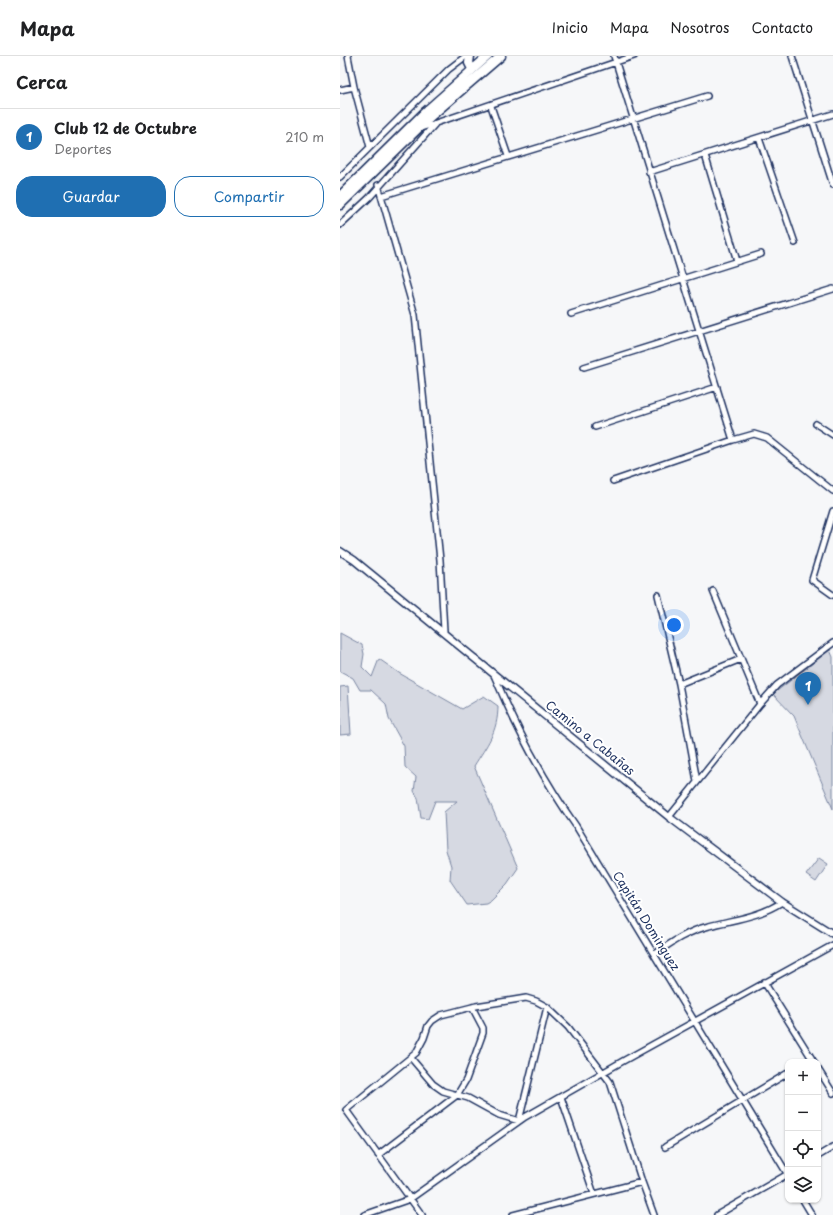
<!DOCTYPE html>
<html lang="es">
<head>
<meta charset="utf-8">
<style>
  :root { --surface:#fff; --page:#f6f6f6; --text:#202124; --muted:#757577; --line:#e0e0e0; --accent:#1f6fb2 }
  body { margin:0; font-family:"Playpen Sans",sans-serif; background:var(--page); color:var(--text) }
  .controls { position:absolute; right:12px; bottom:12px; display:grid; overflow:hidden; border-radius:8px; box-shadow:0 1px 3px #0004 }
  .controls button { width:36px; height:36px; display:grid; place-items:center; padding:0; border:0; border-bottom:1px solid var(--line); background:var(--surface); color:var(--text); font:20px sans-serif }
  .you { position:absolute; left:334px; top:569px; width:14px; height:14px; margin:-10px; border:3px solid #fff; border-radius:50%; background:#1a73e8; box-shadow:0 0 0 6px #1a73e833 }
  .badge { display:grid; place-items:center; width:26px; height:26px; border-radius:50%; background:var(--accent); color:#fff; font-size:13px; font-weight:700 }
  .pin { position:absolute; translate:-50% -33px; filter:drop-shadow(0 1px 2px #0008) }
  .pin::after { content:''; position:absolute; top:21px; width:14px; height:12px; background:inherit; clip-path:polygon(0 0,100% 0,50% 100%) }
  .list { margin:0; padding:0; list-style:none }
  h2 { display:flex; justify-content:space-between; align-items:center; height:52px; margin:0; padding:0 16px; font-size:17px }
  h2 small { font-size:13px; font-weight:400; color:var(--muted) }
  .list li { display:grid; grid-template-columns:26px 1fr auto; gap:12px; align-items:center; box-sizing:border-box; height:56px; padding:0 16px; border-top:1px solid var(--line) }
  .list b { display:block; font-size:15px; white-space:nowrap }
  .list p { margin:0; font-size:13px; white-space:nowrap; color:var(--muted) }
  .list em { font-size:13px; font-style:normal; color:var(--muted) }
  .actions { display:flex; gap:8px; padding:12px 16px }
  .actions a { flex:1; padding:9px 0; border:1px solid var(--accent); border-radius:16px; text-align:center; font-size:14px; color:var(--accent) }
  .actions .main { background:var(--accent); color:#fff }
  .icon { flex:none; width:22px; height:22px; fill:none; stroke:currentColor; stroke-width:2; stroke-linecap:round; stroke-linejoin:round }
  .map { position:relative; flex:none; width:493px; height:1159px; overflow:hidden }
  header { display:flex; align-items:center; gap:24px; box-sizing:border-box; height:56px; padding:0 20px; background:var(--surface); border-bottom:1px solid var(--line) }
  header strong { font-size:19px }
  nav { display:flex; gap:22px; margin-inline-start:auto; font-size:14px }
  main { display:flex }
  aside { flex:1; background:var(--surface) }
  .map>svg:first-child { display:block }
  .green { fill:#d6d9e2; stroke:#7884a0 }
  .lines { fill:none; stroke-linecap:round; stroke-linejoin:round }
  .minor-casing { stroke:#1b2f5e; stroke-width:8 }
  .tertiary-casing { stroke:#1b2f5e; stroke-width:9 }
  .trunk-casing { stroke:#1b2f5e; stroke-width:11 }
  .minor { stroke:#fff; stroke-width:5 }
  .tertiary { stroke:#fff; stroke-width:6 }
  .trunk { stroke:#fff; stroke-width:8 }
  .labels { text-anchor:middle; stroke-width:4; stroke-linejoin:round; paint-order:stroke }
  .street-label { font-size:12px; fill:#1b2f5e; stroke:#fff }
</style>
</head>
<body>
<header>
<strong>Mapa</strong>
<nav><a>Inicio</a><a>Mapa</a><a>Nosotros</a><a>Contacto</a></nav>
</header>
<main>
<aside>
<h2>Cerca<small></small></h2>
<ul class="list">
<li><span class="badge">1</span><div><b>Club 12 de Octubre</b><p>Deportes</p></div><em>210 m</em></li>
</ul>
<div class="actions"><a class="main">Guardar</a><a>Compartir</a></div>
</aside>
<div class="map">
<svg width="493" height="1159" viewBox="0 0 493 1159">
  <rect width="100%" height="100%" fill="#f6f7f9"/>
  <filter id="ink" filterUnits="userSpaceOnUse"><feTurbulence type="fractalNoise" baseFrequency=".025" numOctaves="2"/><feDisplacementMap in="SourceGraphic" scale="8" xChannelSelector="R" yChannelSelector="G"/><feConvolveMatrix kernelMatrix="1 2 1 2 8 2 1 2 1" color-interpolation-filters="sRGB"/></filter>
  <g filter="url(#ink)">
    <path class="green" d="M0,577l22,12 2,9 -2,13 10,10 7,-18 20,14 63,36 22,-13 14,10c0,26 -11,39 -24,60l44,102 -11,16 -16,16 -5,3 -19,2 -17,-25 1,-14 -5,-16 -2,-38 13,-11h-22l-7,18 -7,-1 -3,-20 -4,-7 2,-14 -11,-10 -1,-21 -15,-27 -3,-15 -15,-14h-11l-7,-12 -13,-7z
      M490,594l3,7v152l-39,-93 -21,-22z
      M8,630l3,48 -11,1v-48z
      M479,802l9,6 -12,18 -10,-7z"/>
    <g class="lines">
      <g class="minor-casing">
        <path id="minor" d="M8,0l6,31 16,60
          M274,0l119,384
          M452,0l41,129
          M0,34l14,-3
          M151,50l17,50
          M81,72l213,-72
          M419,82l36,105
          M365,99l32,106
          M309,116l184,-58
          M0,121l109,-108 17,-13
          M38,129l37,130 25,245 4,71
          M41,140l326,-100
          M0,169l29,-27 66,-74
          M231,258l190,-60
          M244,311l249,-78
          M476,368l17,11
          M255,371l122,-40
          M273,425l120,-41 21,-6 13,4 66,53
          M493,455l-21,69 21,15
          M373,535l47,113
          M318,539l21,89 18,97
          M154,619c22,53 49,104 82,151l212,349
          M339,628l62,-25
          M329,761l91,-113 17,-19 56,-42
          M315,898c17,-12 33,-23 54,-28 26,-7 50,-9 73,-24
          M424,926l50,80
          M71,1002l22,26 10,7 25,7 31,17 20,6 28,-114
          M478,1013l15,24
          M221,1041l33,97
          M325,1091l123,-74
          M38,1099l79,-60 9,-15 17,-47v-5l-11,-21
          M478,1100l15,-9
          M463,1144l9,15
          M24,1159l46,-16 115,-82 98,-56 210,-116
          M82,1159l-76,-105 70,-57 8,-15 4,-12 4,-5 9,-6 35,-9 50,-8 10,3 11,6 21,20 42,55 32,100 12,33
          M173,1159l129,-33
          M377,1159l71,-41"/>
      </g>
      <g class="tertiary-casing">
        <path id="tertiary" d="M0,495l14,9 315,257 113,85 51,32"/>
      </g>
      <g class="trunk-casing">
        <path id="trunk" d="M130,0l-1,7 3,6
          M0,140l86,-85 62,-55
          M0,149l90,-88 71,-61"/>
      </g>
      <use href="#minor" class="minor"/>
      <use href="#tertiary" class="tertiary"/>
      <use href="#trunk" class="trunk"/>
    </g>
  </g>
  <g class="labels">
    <g class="street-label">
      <text transform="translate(250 682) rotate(39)" y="4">Camino a Cabañas</text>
      <text transform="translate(306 865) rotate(58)" y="4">Capitán Dominguez</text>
    </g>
  </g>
</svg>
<div class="controls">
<button>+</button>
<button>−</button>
<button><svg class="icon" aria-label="locate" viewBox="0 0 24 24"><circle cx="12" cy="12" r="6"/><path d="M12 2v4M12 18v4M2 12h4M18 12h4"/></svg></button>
<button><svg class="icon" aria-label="layers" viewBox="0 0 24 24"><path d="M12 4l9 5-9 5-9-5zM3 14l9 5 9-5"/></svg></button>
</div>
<div class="you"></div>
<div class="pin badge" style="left:468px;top:649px">1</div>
</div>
</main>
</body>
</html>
